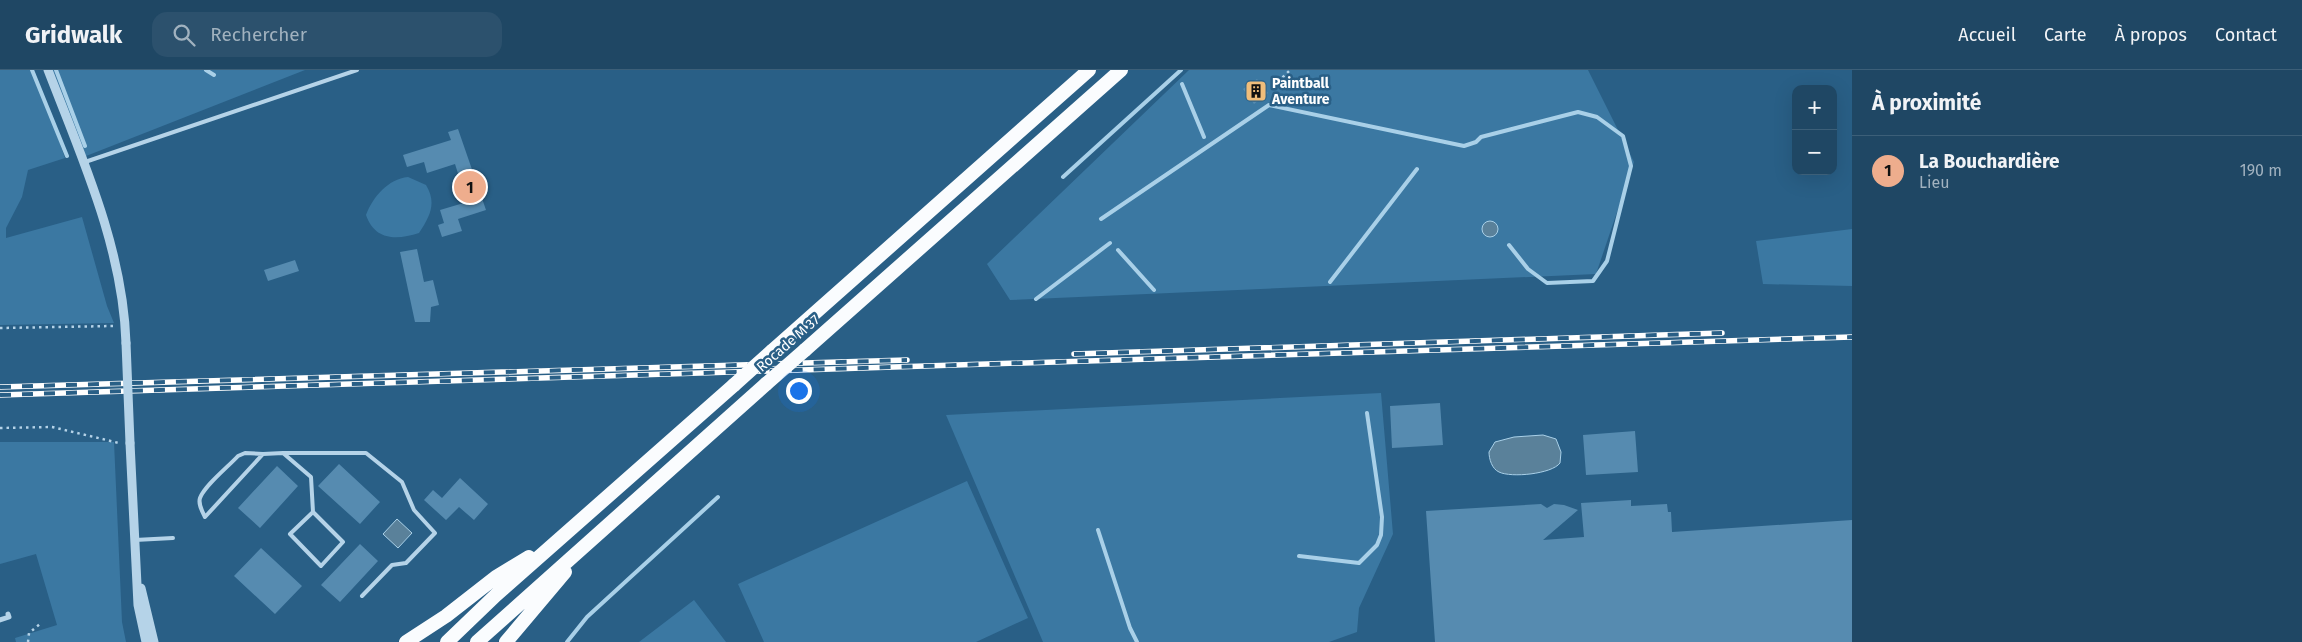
<!DOCTYPE html>
<html lang="fr">
<head>
<meta charset="utf-8">
<style>
  :root { --surface:#1f4764; --page:#2c516d; --text:#f1f3f6; --muted:#a1b2bf; --line:#3c5f78; --accent:#eead8d }
  body { margin:0; font-family:"Fira Sans",sans-serif; background:var(--page); color:var(--text) }
  .controls { position:absolute; right:15px; top:15px; display:grid; overflow:hidden; border-radius:10px; box-shadow:0 5px 20px #0002 }
  .controls button { width:45px; height:45px; display:grid; place-items:center; padding:0; border:0; border-bottom:1px solid var(--line); background:var(--surface); color:var(--text); font:25px sans-serif }
  .you { position:absolute; left:798px; top:320px; width:18px; height:18px; margin:-12px; border:4px solid #fff; border-radius:50%; background:#1a73e8; box-shadow:0 0 0 8px #1a73e833 }
  .badge { display:grid; place-items:center; width:32px; height:32px; border-radius:50%; background:var(--accent); color:#111; font-size:16px; font-weight:700 }
  .pin { position:absolute; translate:-50% -50%; border:2px solid #fff; box-shadow:0 1px 5px #0006 }
  .list { margin:0; padding:0; list-style:none }
  h2 { display:flex; justify-content:space-between; align-items:center; height:65px; margin:0; padding:0 20px; font-size:21px }
  h2 small { font-size:16px; font-weight:400; color:var(--muted) }
  .list li { display:grid; grid-template-columns:32px 1fr auto; gap:15px; align-items:center; box-sizing:border-box; height:70px; padding:0 20px; border-top:1px solid var(--line) }
  .list b { display:block; font-size:19px; white-space:nowrap }
  .list p { margin:0; font-size:16px; white-space:nowrap; color:var(--muted) }
  .list em { font-size:16px; font-style:normal; color:var(--muted) }
  .icon { flex:none; width:28px; height:28px; fill:none; stroke:currentColor; stroke-width:2; stroke-linecap:round; stroke-linejoin:round }
  .map { position:relative; flex:none; width:1852px; height:572px; overflow:hidden }
  header { display:flex; align-items:center; gap:30px; box-sizing:border-box; height:70px; padding:0 25px; background:var(--surface); border-bottom:1px solid var(--line) }
  header strong { font-size:24px }
  nav { display:flex; gap:28px; margin-inline-start:auto; font-size:18px }
  .search { width:350px; height:45px; background:var(--page); display:flex; align-items:center; gap:12px; box-sizing:border-box; padding:0 18px; border-radius:15px; color:var(--muted); font-size:19px }
  main { display:flex }
  aside { flex:1; background:var(--surface) }
  .map>svg:first-child { display:block }
  .green { fill:#3b78a2 }
  .water { fill:#5a819a; stroke:#a9d0e8 }
  .lines { fill:none; stroke-linecap:round; stroke-linejoin:round }
  .stream { stroke:#a9d0e8; stroke-width:4 }
  .building { fill:#568bb0 }
  .path { stroke:#b5d3e8; stroke-width:2.5; stroke-dasharray:2.5 4; stroke-linecap:butt }
  .service { stroke:#b5d3e8; stroke-width:4 }
  .minor { stroke:#b5d3e8; stroke-width:5 }
  .tertiary { stroke:#b5d3e8; stroke-width:9 }
  .trunk { stroke:#fafcfe; stroke-width:14 }
  .rail-casing { stroke:#fff; stroke-width:5.5 }
  .rail { stroke:#295f86; stroke-width:4; stroke-dasharray:11; stroke-linecap:butt }
  .tertiary-bridge { stroke:#b5d3e8; stroke-width:9 }
  .trunk-bridge { stroke:#fafcfe; stroke-width:14 }
  .labels { text-anchor:middle; stroke-width:5; stroke-linejoin:round; paint-order:stroke }
  .poi-label { font-size:14px; font-weight:bold; fill:#fff; stroke:#295f86; text-anchor:start }
  .street-label { font-size:14px; fill:#fff; stroke:#295f86 }
</style>
</head>
<body>
<header>
<strong>Gridwalk</strong>
<div class="search"><svg class="icon" aria-label="search" viewBox="0 0 24 24"><circle cx="10" cy="10" r="6"/><path d="M15 15l6 6"/></svg>Rechercher</div>
<nav><a>Accueil</a><a>Carte</a><a>À propos</a><a>Contact</a></nav>
</header>
<main>
<div class="map">
<svg width="1852" height="572" viewBox="0 0 1852 572">
  <rect width="100%" height="100%" fill="#295f86"/>
  <path class="green" d="M0,0h34l31,88 -37,12 -6,27 -16,31v10l76,-21 25,89 7,17 -114,2z
    M48,0h257l-224,88z
    M1189,0h399l46,92 -38,112 -586,26 -23,-36z
    M408,107l18,8c11,18 4,31 -7,48 -22,7 -44,8 -53,-18 7,-18 22,-36 42,-38z
    M1852,159v57l-89,-2 -7,-43z
    M1381,323l12,141 -34,74 -2,24 -28,10h-286l-97,-227z
    M0,372h114l8,180 4,20h-110l-1,-4 42,-13 -21,-71 -36,10z
    M967,411l61,137 -52,24h-212l-26,-58z
    M694,530l32,42h-87z"/>
  <path class="water" d="M1482 159a8 8 0 1 1 16 0a8 8 0 1 1-16 0Z
    M1543,365l13,4 5,13 -1,11c-8,11 -49,15 -61,9 -7,-3 -10,-13 -10,-20l6,-10 19,-5z
    M397,449l15,14 -14,15 -15,-14z"/>
  <g class="lines">
    <path class="stream" d="M32,0l35,86
      M56,0l29,76
      M206,0l8,5
      M1182,14l22,53
      M1063,107l118,-107
      M1101,149l168,-114 195,41 12,-4 5,-5 97,-25 19,5 26,19 8,30 -24,95 -14,20 -46,2 -19,-14 -19,-24
      M1118,180l36,40
      M1330,212l87,-113
      M1036,229l74,-56
      M1098,460l32,98 7,14
      M1299,486l60,7 18,-18 4,-10 1,-18 -15,-104
      M567,572l20,-25 131,-120"/>
  </g>
  <path class="building" d="M1257,9l11,14 -14,11 -11,-15z
    M458,59l28,81 -28,9 4,12 -20,6 -4,-12 6,-2 -4,-13 27,-8 -12,-38 -28,9 -3,-11 -17,5 -4,-12 48,-15 -3,-8z
    M417,179l7,33 9,-2 6,25 -8,2 -1,15h-15l-15,-70z
    M295,190l4,11 -31,10 -4,-11z
    M1440,333l3,42 -51,3 -2,-42z
    M1635,361l3,41 -52,3 -3,-40z
    M339,394l41,38 -20,22 -42,-38z
    M277,396l21,20 -38,42 -22,-20z
    M460,408l28,26 -14,16 -15,-13 -13,13 -22,-20 9,-10 9,8z
    M1631,430v6l36,-2 1,8h3l1,20 180,-12v122h-417l-9,-131 115,-7 6,4 7,-4 10,1 14,5 -35,30 41,-3 -3,-34z
    M360,474l18,17 -38,41 -19,-17z
    M261,478l41,38 -27,28 -41,-38z"/>
  <g class="lines">
    <path class="path" d="M1278,12l12,-12
      M0,258l113,-2
      M0,358l52,-1 67,16
      M28,572l1,-9 11,-9"/>
    <path class="service" d="M85,92l272,-92
      M283,383h83l36,29 12,28 21,23 -29,30 -14,2 -30,31
      M263,384l-18,-1 -7,3c-10,11 -33,29 -38,42 -2,6 2,13 5,19l58,-63 20,-1 28,24 2,35 -23,22 31,32 22,-24 -30,-30
      M135,470l38,-2"/>
    <path class="minor" d="M0,550l9,-3 -1,-3"/>
    <path class="tertiary" d="M48,0c34,88 75,178 78,273
      M130,373l8,162 8,37
      M141,518l13,54"/>
    <path class="trunk" d="M805,280l316,-280
      M772,281l317,-281
      M406,572l40,-26 50,-39 33,-20
      M447,572l49,-47 238,-210
      M477,572l289,-258
      M506,572l59,-70"/>
    <g class="rail-casing">
      <path id="rail" d="M1074,284l648,-21
        M0,317l907,-27
        M0,325l1852,-58"/>
    </g>
    <use href="#rail" class="rail"/>
    <path class="tertiary-bridge" d="M126,273l4,100"/>
    <path class="trunk-bridge" d="M766,314l39,-34
      M734,315l38,-34"/>
  </g>
  <defs>
    <g id="building-square" transform="scale(1.125)"><rect x="-9" y="-9" width="18" height="18" rx="4" fill="#efbd7b" stroke="#295f86"/><path d="M-4-6H4V6H1V3H-1V6H-4ZM-2.5-4.3h1.7v1.8h-1.7ZM.8-4.3h1.7v1.8H.8ZM-2.5-1h1.7V.8h-1.7ZM.8-1h1.7V.8H.8Z" fill="#111"/></g>
  </defs>
  <g fill-rule="evenodd">
    <use href="#building-square" x="1256" y="21"/>
  </g>
  <g class="labels">
    <g class="poi-label">
      <text x="1272" y="18">Paintball<tspan x="1272" dy="16">Aventure</tspan></text>
    </g>
    <g class="street-label">
      <text transform="translate(788 273) rotate(-41)" y="5">Rocade M 37</text>
    </g>
  </g>
</svg>
<div class="controls">
<button>+</button>
<button>−</button>
</div>
<div class="you"></div>
<div class="pin badge" style="left:470px;top:117px">1</div>
</div>
<aside>
<h2>À proximité<small></small></h2>
<ul class="list">
<li><span class="badge">1</span><div><b>La Bouchardière</b><p>Lieu</p></div><em>190 m</em></li>
</ul>
</aside>
</main>
</body>
</html>
